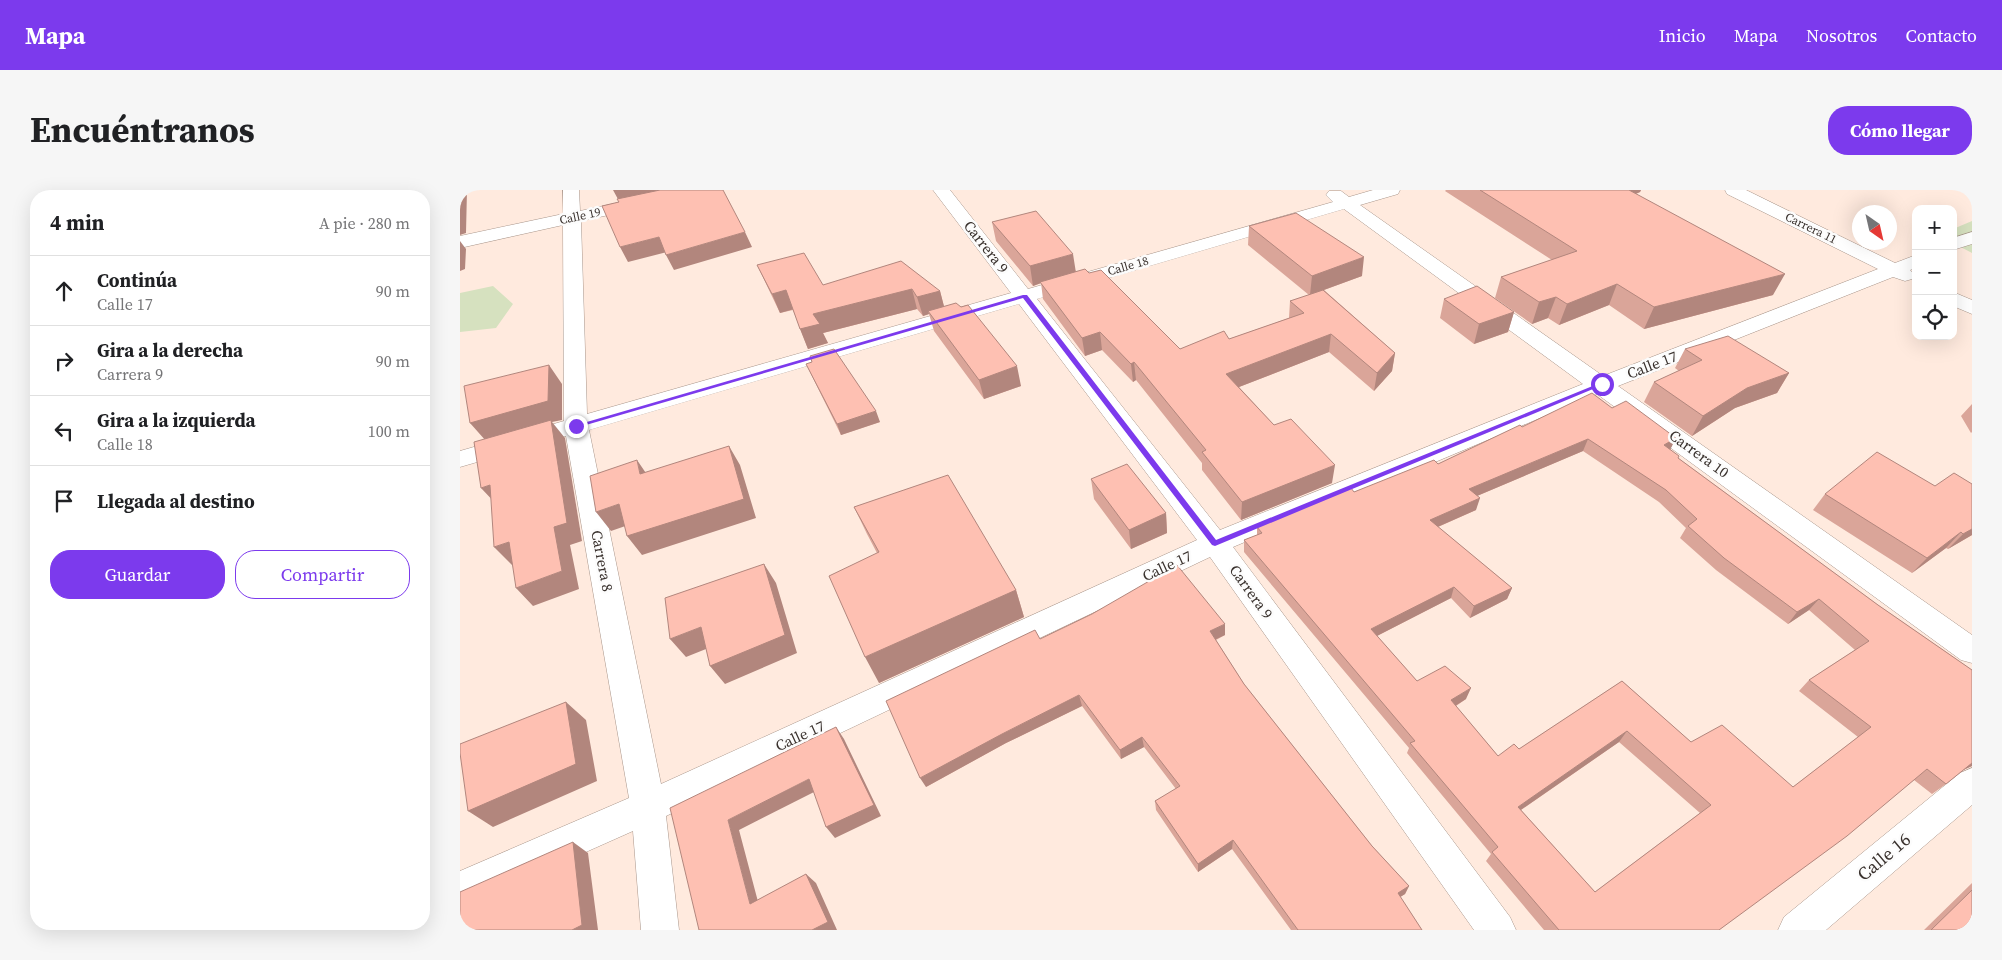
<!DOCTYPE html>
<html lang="es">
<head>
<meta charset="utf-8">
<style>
  :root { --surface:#fff; --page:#f6f6f6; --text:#202124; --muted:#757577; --line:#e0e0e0; --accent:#7c3aed }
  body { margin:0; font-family:"Source Serif 4",serif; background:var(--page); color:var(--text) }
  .controls { position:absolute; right:15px; top:15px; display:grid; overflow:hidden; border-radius:10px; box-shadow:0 5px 20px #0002 }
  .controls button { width:45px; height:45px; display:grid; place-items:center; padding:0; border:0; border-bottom:1px solid var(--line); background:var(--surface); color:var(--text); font:25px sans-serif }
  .compass { position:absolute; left:1392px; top:15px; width:45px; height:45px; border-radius:50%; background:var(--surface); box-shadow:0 5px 20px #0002; rotate:146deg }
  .stop { position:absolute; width:15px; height:15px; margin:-11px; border:4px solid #7c3aed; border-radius:50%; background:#fff }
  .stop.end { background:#7c3aed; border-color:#fff; box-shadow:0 1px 5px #0008 }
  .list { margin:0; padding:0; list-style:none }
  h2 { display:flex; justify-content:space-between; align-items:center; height:65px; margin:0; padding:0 20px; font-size:21px }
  h2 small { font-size:16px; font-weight:400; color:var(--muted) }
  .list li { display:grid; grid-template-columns:32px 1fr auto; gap:15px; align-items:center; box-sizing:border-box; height:70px; padding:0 20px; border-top:1px solid var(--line) }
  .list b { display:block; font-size:19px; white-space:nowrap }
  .list p { margin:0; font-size:16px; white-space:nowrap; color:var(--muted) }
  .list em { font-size:16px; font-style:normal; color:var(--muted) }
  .actions { display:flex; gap:10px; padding:15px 20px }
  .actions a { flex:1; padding:11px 0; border:1px solid var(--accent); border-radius:20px; text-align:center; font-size:18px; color:var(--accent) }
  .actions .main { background:var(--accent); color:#fff }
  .icon { flex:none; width:28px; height:28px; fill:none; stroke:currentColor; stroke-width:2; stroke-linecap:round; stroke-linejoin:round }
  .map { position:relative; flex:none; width:1512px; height:740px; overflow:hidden; border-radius:20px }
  header { display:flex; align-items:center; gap:30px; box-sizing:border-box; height:70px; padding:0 25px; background:var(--accent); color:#fff }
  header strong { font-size:24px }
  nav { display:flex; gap:28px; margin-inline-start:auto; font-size:18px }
  .intro { display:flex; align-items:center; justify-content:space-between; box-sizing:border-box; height:120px; padding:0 30px }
  h1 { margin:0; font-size:35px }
  .button { padding:12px 22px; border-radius:20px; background:var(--accent); color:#fff; font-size:18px; font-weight:700 }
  main { display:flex; gap:30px; padding:0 30px }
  aside { flex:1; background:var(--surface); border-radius:20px; box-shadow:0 5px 20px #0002 }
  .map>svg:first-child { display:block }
  .green { fill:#d6e1bf }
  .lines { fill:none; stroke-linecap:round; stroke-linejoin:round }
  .minor-casing { stroke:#a9968b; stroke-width:1 }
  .minor { fill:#fff; fill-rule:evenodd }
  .wall { fill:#daa599; fill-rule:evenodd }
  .shaded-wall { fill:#b2867d }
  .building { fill:#fec0b2; stroke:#b2867d; fill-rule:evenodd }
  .route { fill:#7c3aed }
  .labels { text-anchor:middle; stroke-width:5; stroke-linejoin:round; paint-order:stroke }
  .far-street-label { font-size:12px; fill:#39312d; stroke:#fcfcfc }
  .street-label { font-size:15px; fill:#39312d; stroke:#fcfcfc }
  .near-street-label { font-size:18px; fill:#39312d; stroke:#fcfcfc }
</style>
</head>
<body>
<header>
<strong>Mapa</strong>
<nav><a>Inicio</a><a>Mapa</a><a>Nosotros</a><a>Contacto</a></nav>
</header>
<div class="intro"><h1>Encuéntranos</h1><a class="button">Cómo llegar</a></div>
<main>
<aside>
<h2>4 min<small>A pie · 280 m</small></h2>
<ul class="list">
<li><svg class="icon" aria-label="ahead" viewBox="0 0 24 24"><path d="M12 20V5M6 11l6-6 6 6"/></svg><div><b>Continúa</b><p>Calle 17</p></div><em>90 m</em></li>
<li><svg class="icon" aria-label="right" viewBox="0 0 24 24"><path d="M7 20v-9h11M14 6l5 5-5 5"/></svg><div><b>Gira a la derecha</b><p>Carrera 9</p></div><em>90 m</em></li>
<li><svg class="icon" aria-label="left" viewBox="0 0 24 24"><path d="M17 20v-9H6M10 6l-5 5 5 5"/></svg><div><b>Gira a la izquierda</b><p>Calle 18</p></div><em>100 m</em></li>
<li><svg class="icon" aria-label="arrive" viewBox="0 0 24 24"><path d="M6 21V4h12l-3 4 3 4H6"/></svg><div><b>Llegada al destino</b></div></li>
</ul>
<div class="actions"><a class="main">Guardar</a><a>Compartir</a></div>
</aside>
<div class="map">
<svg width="1512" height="740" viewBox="0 0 1512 740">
  <rect width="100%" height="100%" fill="#ffeade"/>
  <path class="green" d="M1512,31v32l-19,-10v-14z
    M33,96l20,18 -17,24 -36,4v-39z"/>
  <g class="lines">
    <g class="minor-casing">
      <path id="minor" d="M103,0h16l1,21 97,-21h32l-2,4 -6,1 -120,26 6,193 424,-121 -78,-103h17l78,99 305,-87 -7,-7 3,-4h12l8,6 24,-7h27l-2,4 -38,11 243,171 275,-107 -151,-75 -2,-4h21l149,73 21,-8v13l-6,2 5,5 -3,4 -7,2 -12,-4 -275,109 354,249v28l-11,-3 -364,-266 -364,153 277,370 6,13h-42l-264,-373 -544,259 13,114h-38l-8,-99 -173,77v-37l169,-73 -63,-362 -106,31v-16l104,-30 -1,-196 -103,23v-12l103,-22zM884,19l239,175 -363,146 -183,-231zM559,114l178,236 -536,244 -72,-354z
        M1512,42v12l-19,6v-12z
        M1493,102l19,8v14l-19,-8z
        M1512,578v37l-146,125h-48l6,-13 176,-144z"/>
    </g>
    <use href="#minor" class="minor"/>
  </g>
  <path class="wall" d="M986,0h195l-1,2 -4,2 137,101 -129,34 -35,-24 -50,20 -11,-7 -16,6 -37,-26 6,-21 51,-17 -107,-69z
    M532,32l84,49 13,2 91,76 49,-10 60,-21 1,-17 19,-6 -61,-50 1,-19 113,50 -38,14 71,63 -3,18 -18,20 -45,-39 -90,35 35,38 58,58 -91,37 -39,-50v-7l-66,-83 -3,2 -31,-32 -17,6 -42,-57 -2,-16 -8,3 -37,-45z
    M297,75l66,20 117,6 4,16 77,79 -37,13 -50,-68 -5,-17 -6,2 -6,-7 -94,24 5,10 -20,6 -15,-39 -13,3z
    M984,109l70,13 -6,20 -34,12 -34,-26z
    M1225,159l104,24 -12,20 -42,15 -43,28 -48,-34 10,-20 25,-11 -4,-3z
    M346,174l74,58 -39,13z
    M1512,214v28l-1,1 -10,-17z
    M1152,218l64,30 -6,11 8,9 200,147 94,65v96l-9,4 -17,14 -14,10 -18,-14 -195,150h-175l-58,-69 5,-7 -84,-101 2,-5 -165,-196v-12l13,-5v-8l97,-35 84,-28 84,-37zM1123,261l76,51 27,26 -6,10 36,32 72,54 21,-14 46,40 -46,30 -10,11 59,46 -65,50 -102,-45 -69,-61 -103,68 -21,7 -42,-50 10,-7 -49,-18 -40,-45 74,-38 19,20 37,-19 5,-11 -74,-61 38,-17 1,-14zM1159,552l81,71 -105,79 -74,-82z
    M631,289l75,34 1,20 -36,16 -37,-50z
    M1512,294v51l-24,14 -2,-1 -34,25 -99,-63 12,-16 110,-8z
    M394,317l162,83 8,27 -145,66 -2,-130 -10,-19z
    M765,445l-9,5 28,44 128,162 37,40 -4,8 -5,3 22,33h-131l-59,-81 -34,23 -42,-62 -1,-9 21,-12 -32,-42 -23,12 -39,-53 -76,37 -80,44 114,-148z
    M1512,693v47h-48z"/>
  <path class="shaded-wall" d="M0,0h7l-1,43 -6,2z
    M153,0h55l-49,11z
    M1155,0h26l-1,2 -30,12z
    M285,42l7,15 -78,23 -8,-15z
    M199,47l8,15 -39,10 -8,-15z
    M0,51l6,8 -1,20 -5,2z
    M613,64l3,19 -36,9 1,1 -8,3 -3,-20z
    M904,67l-2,19 -52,19 2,-19z
    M1325,84l-12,21 -129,34 10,-22z
    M1157,94l-8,21 -50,20 8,-21z
    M452,99l5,20 -94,24 5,10 -20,6 -8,-20 13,-15z
    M326,100l8,19 -14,4 -8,-19z
    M480,101l5,19 -17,1 1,3 -6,2 -6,-19z
    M1096,107l-8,21 -16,6 7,-22z
    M1054,122l-6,20 -34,12 5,-20z
    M640,142l2,18 -17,6 -3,-18z
    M871,144l-2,18 -103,40v-18z
    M935,163l-3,18 -18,20 3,-18z
    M674,172l2,18 -3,2 -2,-18z
    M89,175l13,19v36l-10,2 13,16 17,103 -12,4 9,44 -46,17 -17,-18 46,-17 -76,-130 -16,-18z
    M557,176l4,20 -37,13 -5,-19z
    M1329,183l-12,20 -42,15 -43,28 11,-20 44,-28z
    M416,221l4,11 -39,13 -4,-11z
    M1216,248l-6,12 -6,-5z
    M1128,249l-5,12 -118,50 4,-12z
    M269,256l11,19 16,53 -114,37 -15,-19z
    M177,270l13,19 -10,-5z
    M875,275l-3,18 -91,37 1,-18z
    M30,295l8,21 -17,-18z
    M1020,308l-4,12 -50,22 4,-12z
    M159,314l15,19 -23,8 -15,-19z
    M706,323l1,20 -36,16 -2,-19z
    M1512,339v6l-24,14 15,-15z
    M1501,342l-15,16 -34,25 15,-15z
    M49,352l17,18 -14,5 -18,-18z
    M304,374l12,19 21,70 -72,31 -15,-18z
    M994,397l-3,11 -82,42 2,-11z
    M1052,398l-5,11 -37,19 4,-12z
    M556,400l8,27 -145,66 -14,-26z
    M1359,409l-10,11 -21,14 9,-12z
    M765,434v11l-15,7v-11z
    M241,437l15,18 -30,12 -16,-18z
    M1011,498l-5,11 -19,12 4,-11z
    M619,505l3,11 -76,37 -80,44 -6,-9 82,-44z
    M106,512l20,18 11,61 -104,46 -25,-16z
    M376,537l8,12 37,77 -46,22 -9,-11z
    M1167,541l-8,11 -107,74 6,-9z
    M682,547l2,10 -23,12 -1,-9z
    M1512,572v4l-13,6z
    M349,589l9,11 -79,40 22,83 -11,-9 -22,-84z
    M773,650l-1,9 -34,23v-8z
    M113,652l15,11 10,77h-26z
    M346,684l10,9 21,47h-25z
    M949,696l-4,8 -11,7 4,-8z"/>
  <path class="building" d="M200,0h63l22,42 -79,23 -7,-18 -39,10 -18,-41 17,-4 -2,-3z
    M1020,0h149l156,84 -131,33 -37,-23 -50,20 -11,-7 -17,5 -38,-25 76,-26z
    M576,21l37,43 -43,12 -38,-44z
    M836,23l68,44 -52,19 -63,-50z
    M344,63l19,32 78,-24 39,30 -23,6 -5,-8 -99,25 7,10 -20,5 -14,-39 -14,4 -15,-29z
    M625,79l4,4 12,-3 79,79 44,-18 5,8 75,-26 -14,-12 33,-11 72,63 -18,20 -46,-39 -105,40 48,51 17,-6 44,46 -93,37 -40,-50 4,-2 -72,-88 -3,2 -31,-32 -18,6 -42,-56z
    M1017,96l37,26 -35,12 -35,-25z
    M496,113l5,4 7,-2 49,61 -38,14 -51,-69z
    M1268,146l61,37 -42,15 -44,28 -49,-34 48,-22 -17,-11z
    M374,159l42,62 -39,13 -31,-60 6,-2 -2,-6z
    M89,175l-1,36 -78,22 -6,-37z
    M1132,203l20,15 14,-7 50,37 -12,7 15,11 -1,2 200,147 94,65v93l-26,21 -19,-15 -80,67 -128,94h-160l-67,-78 6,-5 -88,-104 5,-2 -171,-201 18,-7 -5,-6 94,-39 3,4 80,-32 4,4 82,-39 2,2zM1128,249l78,51 31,29 -9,7 36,32 73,54 22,-13 50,42 -60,39 62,47 -78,60 -71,-62 -31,17 -69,-61 -103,68 -5,-5 -16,12 -47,-56 20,-12 -26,-22 -28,15 -46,-52 83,-42 20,19 38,-18 -82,-68 50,-22 -11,-9zM1167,541l84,74 -116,87 -77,-85z
    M91,230l16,103 -13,4 8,44 -46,17 -7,-46 -15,5 -4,-62 -9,3 -7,-46z
    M269,256l15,53 -117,37 -8,-32 -23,8 -6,-36 47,-16 3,14z
    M1417,262l58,34 19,-13 18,11v45l-9,5 -2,-2 -34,26 -102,-64z
    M667,274l39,49 -37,17 -38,-51z
    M488,285l68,115 -151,67 -36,-81 50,-24 -25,-45z
    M304,374l21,71 -75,31 -9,-39 -31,12 -5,-41z
    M717,375l48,59 -15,7 34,53 128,162 37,40 -11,7 24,37h-124l-65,-90 -35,24 -43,-63 25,-15 -38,-49 -22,13 -41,-55 -77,39 -82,44 -34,-77 149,-71 5,9 52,-25z
    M106,512l10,62 -108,47 -8,-58v-9z
    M376,537l38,78 -48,22 -17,-48 -81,41 22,84 56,-30 22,48 -16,8h-113l-29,-122z
    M113,652l9,83 -10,5h-112v-38z
    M1512,700v40h-41z"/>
  <path class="route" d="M563,105h4l189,245 384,-157 5,1 -390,162 -3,-1 -189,-247 -444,129 -6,-1z"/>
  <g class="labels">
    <g class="far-street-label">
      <text transform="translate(120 26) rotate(-12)" y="4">Calle 19</text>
      <text transform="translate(1351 38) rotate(26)" y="4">Carrera 11</text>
      <text transform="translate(668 76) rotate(-16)" y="4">Calle 18</text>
    </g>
    <g class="street-label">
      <text transform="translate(526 57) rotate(52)" y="5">Carrera 9</text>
      <text transform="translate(1192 175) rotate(-21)" y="5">Calle 17</text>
      <text transform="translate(1239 264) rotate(36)" y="5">Carrera 10</text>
      <text transform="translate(142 371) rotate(79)" y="5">Carrera 8</text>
      <text transform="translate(707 376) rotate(-25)" y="5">Calle 17</text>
      <text transform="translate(791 402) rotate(54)" y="5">Carrera 9</text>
      <text transform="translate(340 546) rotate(-25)" y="5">Calle 17</text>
    </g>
    <g class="near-street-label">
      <text transform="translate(1424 667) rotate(-40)" y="6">Calle 16</text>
    </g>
  </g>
</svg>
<div class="controls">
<button>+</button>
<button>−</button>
<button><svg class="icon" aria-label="locate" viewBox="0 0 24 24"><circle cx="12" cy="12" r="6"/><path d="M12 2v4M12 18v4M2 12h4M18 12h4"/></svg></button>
</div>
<svg class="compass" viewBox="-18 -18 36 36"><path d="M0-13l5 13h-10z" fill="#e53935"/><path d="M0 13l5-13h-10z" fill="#757577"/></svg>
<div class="stop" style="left:1142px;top:194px"></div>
<div class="stop end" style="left:116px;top:236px"></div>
</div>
</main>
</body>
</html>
